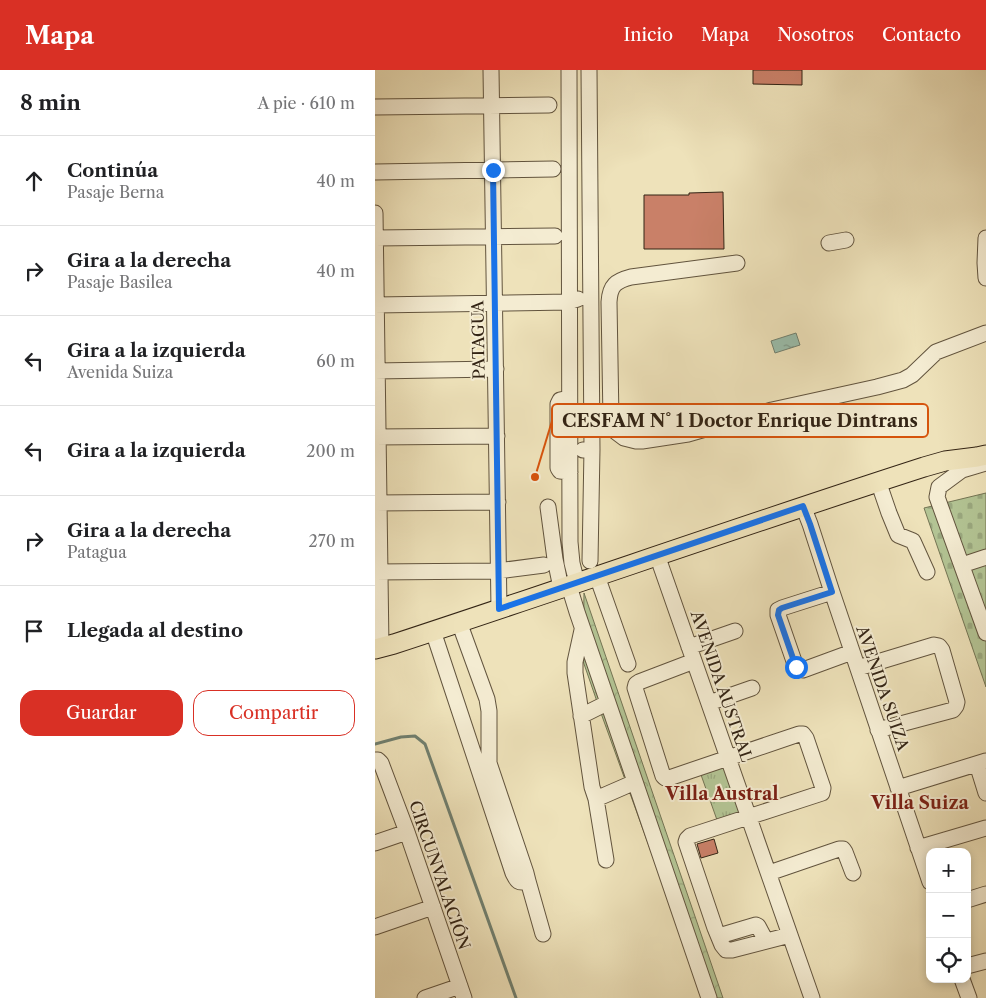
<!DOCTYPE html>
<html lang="es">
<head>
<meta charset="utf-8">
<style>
  :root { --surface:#fff; --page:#f2f2f2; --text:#202124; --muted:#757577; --line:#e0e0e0; --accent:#d93025 }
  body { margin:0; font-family:"Libre Caslon Text",serif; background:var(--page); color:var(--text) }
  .controls { position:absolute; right:15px; bottom:15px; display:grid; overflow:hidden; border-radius:10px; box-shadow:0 2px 8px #0003 }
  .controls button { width:45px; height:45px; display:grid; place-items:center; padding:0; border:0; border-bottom:1px solid var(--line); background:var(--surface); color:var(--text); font:25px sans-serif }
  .stop { position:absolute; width:15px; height:15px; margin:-11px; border:4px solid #1a73e8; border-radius:50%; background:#fff }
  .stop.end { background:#1a73e8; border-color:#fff; box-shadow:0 1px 5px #0008 }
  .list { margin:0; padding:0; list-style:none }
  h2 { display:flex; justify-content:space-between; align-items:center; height:65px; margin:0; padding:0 20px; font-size:21px }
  h2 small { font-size:16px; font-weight:400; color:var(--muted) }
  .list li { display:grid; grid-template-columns:32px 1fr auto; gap:15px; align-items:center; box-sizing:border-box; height:90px; padding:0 20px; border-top:1px solid var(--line) }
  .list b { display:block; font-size:19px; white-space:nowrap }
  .list p { margin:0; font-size:16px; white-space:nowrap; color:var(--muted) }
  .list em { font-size:16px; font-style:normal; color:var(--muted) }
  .actions { display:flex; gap:10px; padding:15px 20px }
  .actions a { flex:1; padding:11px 0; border:1px solid var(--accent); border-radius:15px; text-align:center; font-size:18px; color:var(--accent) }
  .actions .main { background:var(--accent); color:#fff }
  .icon { flex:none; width:28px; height:28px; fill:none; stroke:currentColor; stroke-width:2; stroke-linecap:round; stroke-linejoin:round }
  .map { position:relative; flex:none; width:611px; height:928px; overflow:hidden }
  header { display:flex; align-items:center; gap:30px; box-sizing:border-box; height:70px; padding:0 25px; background:var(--accent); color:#fff }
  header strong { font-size:24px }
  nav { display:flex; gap:28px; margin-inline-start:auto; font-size:18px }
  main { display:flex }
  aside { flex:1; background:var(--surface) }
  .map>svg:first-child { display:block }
  .forest { fill:url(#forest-crowns); stroke:#737454 }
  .cemetery { fill:url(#cemetery-stones); stroke:#737454 }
  .park { fill:url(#park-tufts); stroke:#737454 }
  .water { fill:url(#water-ripples); stroke:#718070 }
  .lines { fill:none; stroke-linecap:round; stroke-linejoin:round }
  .stream { stroke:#718070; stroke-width:3 }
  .building { fill:#c98068; stroke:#332415 }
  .minor-casing { stroke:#62543e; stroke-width:17 }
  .major-casing { stroke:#332415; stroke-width:21 }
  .minor { stroke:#f4ecd2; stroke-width:15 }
  .major { stroke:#eee2ba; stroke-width:19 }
  .route { stroke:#1a73e8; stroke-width:6 }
  .labels { text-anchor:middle; stroke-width:4; stroke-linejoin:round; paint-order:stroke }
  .street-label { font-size:16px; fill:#332415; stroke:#f4ecd2 }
  .neighbourhood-label { font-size:18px; font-weight:bold; fill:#7a1f14; stroke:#f4ecd2 }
  .leader { fill:none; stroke:#d6540d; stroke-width:2 }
  .callout-dot { fill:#d6540d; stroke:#f4ecd2; stroke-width:2 }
  .callout { fill:#f4ecd2; stroke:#d6540d; stroke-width:2 }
  .callout-label { font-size:18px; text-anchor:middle; font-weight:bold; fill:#332415 }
</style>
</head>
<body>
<header>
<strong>Mapa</strong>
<nav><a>Inicio</a><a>Mapa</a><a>Nosotros</a><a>Contacto</a></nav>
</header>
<main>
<aside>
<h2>8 min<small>A pie · 610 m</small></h2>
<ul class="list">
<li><svg class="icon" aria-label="ahead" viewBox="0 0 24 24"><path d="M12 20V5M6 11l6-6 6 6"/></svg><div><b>Continúa</b><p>Pasaje Berna</p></div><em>40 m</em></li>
<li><svg class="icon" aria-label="right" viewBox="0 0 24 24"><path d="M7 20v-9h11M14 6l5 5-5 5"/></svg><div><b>Gira a la derecha</b><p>Pasaje Basilea</p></div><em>40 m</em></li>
<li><svg class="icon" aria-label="left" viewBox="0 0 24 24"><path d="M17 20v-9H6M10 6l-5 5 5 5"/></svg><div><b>Gira a la izquierda</b><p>Avenida Suiza</p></div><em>60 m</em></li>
<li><svg class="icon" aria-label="left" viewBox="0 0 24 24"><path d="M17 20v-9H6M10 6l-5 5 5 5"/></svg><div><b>Gira a la izquierda</b></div><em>200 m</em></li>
<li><svg class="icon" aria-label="right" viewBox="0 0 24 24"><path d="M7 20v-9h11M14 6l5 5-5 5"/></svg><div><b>Gira a la derecha</b><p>Patagua</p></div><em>270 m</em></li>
<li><svg class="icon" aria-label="arrive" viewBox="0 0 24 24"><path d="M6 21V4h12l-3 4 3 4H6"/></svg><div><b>Llegada al destino</b></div></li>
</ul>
<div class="actions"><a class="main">Guardar</a><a>Compartir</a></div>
</aside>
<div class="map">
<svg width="611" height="928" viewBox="0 0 611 928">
  <defs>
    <pattern id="forest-crowns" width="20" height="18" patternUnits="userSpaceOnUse" patternTransform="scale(1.25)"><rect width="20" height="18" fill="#b3c494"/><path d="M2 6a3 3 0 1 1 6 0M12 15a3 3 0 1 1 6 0" fill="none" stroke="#9aa87f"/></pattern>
    <pattern id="cemetery-stones" width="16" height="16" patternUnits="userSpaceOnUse" patternTransform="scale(1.25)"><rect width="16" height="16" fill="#b3c494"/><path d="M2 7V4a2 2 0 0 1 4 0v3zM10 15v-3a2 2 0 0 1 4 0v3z" fill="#9aa87f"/></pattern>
    <pattern id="park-tufts" width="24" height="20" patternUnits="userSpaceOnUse" patternTransform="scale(1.25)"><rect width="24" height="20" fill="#b3c494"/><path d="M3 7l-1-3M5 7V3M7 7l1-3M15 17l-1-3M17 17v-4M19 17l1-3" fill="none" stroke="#9aa87f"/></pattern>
    <pattern id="water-ripples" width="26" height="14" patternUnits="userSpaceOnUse" patternTransform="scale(1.25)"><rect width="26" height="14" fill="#9abeac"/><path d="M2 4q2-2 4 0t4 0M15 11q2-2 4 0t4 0" fill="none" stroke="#7e9a8b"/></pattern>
  </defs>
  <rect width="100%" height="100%" fill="#eee2ba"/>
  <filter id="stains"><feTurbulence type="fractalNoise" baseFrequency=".004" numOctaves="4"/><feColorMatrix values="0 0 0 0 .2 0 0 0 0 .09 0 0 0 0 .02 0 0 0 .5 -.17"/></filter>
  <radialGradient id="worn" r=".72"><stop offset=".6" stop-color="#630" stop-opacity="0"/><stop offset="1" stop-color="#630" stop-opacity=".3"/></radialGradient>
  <path class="forest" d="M209,523l139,405h-19l-102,-282 -19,-55z"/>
  <path class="cemetery" d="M611,423v194l-62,-179z"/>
  <path class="park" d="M349,695l16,47 -23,8 -17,-48z"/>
  <path class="water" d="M421,263l4,12 -25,8 -4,-12z"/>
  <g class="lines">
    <path class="stream" d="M0,674l26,-7 14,-1 10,8 91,254"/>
  </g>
  <path class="building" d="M378,0h49v15l-49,-1z
    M348,122l1,57h-80v-54h45v-2z
    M339,769l4,14 -17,5 -4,-14z"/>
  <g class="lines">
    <g class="minor-casing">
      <path id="minor" d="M116,0l8,539
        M194,0l1,472 2,21 5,20
        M214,0l3,379
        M0,37l174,-2
        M0,102l178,-3
        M0,143l6,434
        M0,168l180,-2
        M611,168l-1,25 1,15
        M454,173l17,-3
        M362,193l-106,14c-15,4 -21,8 -22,25l2,118 1,4 4,8 8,6 12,3h6l46,-7 84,-24 105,-23 26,-7 9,-5 24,-23 50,-19
        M0,235l194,-3 9,-3
        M0,301l121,-2
        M194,328l-9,2 -2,4v64l2,3 10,1
        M0,367l122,-1
        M208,380l9,-1 -2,112
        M611,393l-24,7 -23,17 -2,10 49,136
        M503,411l11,32 9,22 15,6 14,31
        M0,433l123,-1
        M428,436l7,18 22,68 98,290
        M173,437l7,52 6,29
        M282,485l155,443
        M587,495l24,-8
        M0,502l123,-1 46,-6
        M222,506l31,88
        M194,516l8,26 132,386
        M457,522l-50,16 -4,2v5l18,52 7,3 49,-18
        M84,552l28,77 2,12v52l37,110 2,8 15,53
        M207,560l-7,32v11l17,114 4,12 39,-17
        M58,561l80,242c4,8 5,11 15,8
        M314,577l46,-16
        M319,591l-55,21 -3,2 -1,4 28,88 2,2h4l130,-44h4l3,4 17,50 -1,5 -132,43 -3,3 -1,3 29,86 7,17 4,5h6l58,-15
        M483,598l76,-23 5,1 3,4 15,52 -1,4 -3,4 -75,20
        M334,633l43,-15
        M206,646l26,-13
        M0,690h3l3,3 26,69 57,166
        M602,694l9,29
        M523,718l88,-27
        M221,729l10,61
        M0,773l32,-11
        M543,778l68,-20
        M394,803l70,-24h4l2,3 8,21
        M592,830l19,-6
        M0,857l58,-20
        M344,866l37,-11 2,1 8,15
        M592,896l19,-5
        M587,909l7,19
        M50,928l35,-12"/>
    </g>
    <g class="major-casing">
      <path id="major" d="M0,579l19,-5c177,-58 353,-120 530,-177l21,-6 32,-4 9,-2"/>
    </g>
    <use href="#minor" class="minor"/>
    <use href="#major" class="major"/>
  </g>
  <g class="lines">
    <path class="route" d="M118,100l6,439 304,-103 7,18 22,68 -50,16 -3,2 -1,5 18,52"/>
  </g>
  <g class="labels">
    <g class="street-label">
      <text transform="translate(103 270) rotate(-91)" y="6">PATAGUA</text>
      <text transform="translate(347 616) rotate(71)" y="6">AVENIDA AUSTRAL</text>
      <text transform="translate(508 618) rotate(71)" y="6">AVENIDA SUIZA</text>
      <text transform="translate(65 805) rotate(71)" y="6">CIRCUNVALACIÓN</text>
    </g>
    <g class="neighbourhood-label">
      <text x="347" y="730">Villa Austral</text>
      <text x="545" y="739">Villa Suiza</text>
    </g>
  </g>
  <path class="leader" d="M160 407L177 351"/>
  <circle class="callout-dot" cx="160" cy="407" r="5"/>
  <rect class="callout" x="177" y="334" width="376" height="33" rx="5"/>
  <g class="callout-label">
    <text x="365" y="357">CESFAM N° 1 Doctor Enrique Dintrans</text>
  </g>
  <rect width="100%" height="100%" filter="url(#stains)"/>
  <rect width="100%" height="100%" fill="url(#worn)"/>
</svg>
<div class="controls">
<button>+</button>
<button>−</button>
<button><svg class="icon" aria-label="locate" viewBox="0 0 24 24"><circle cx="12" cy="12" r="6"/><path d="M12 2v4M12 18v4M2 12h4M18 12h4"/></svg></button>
</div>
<div class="stop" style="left:421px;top:597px"></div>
<div class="stop end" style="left:118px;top:100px"></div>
</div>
</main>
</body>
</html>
